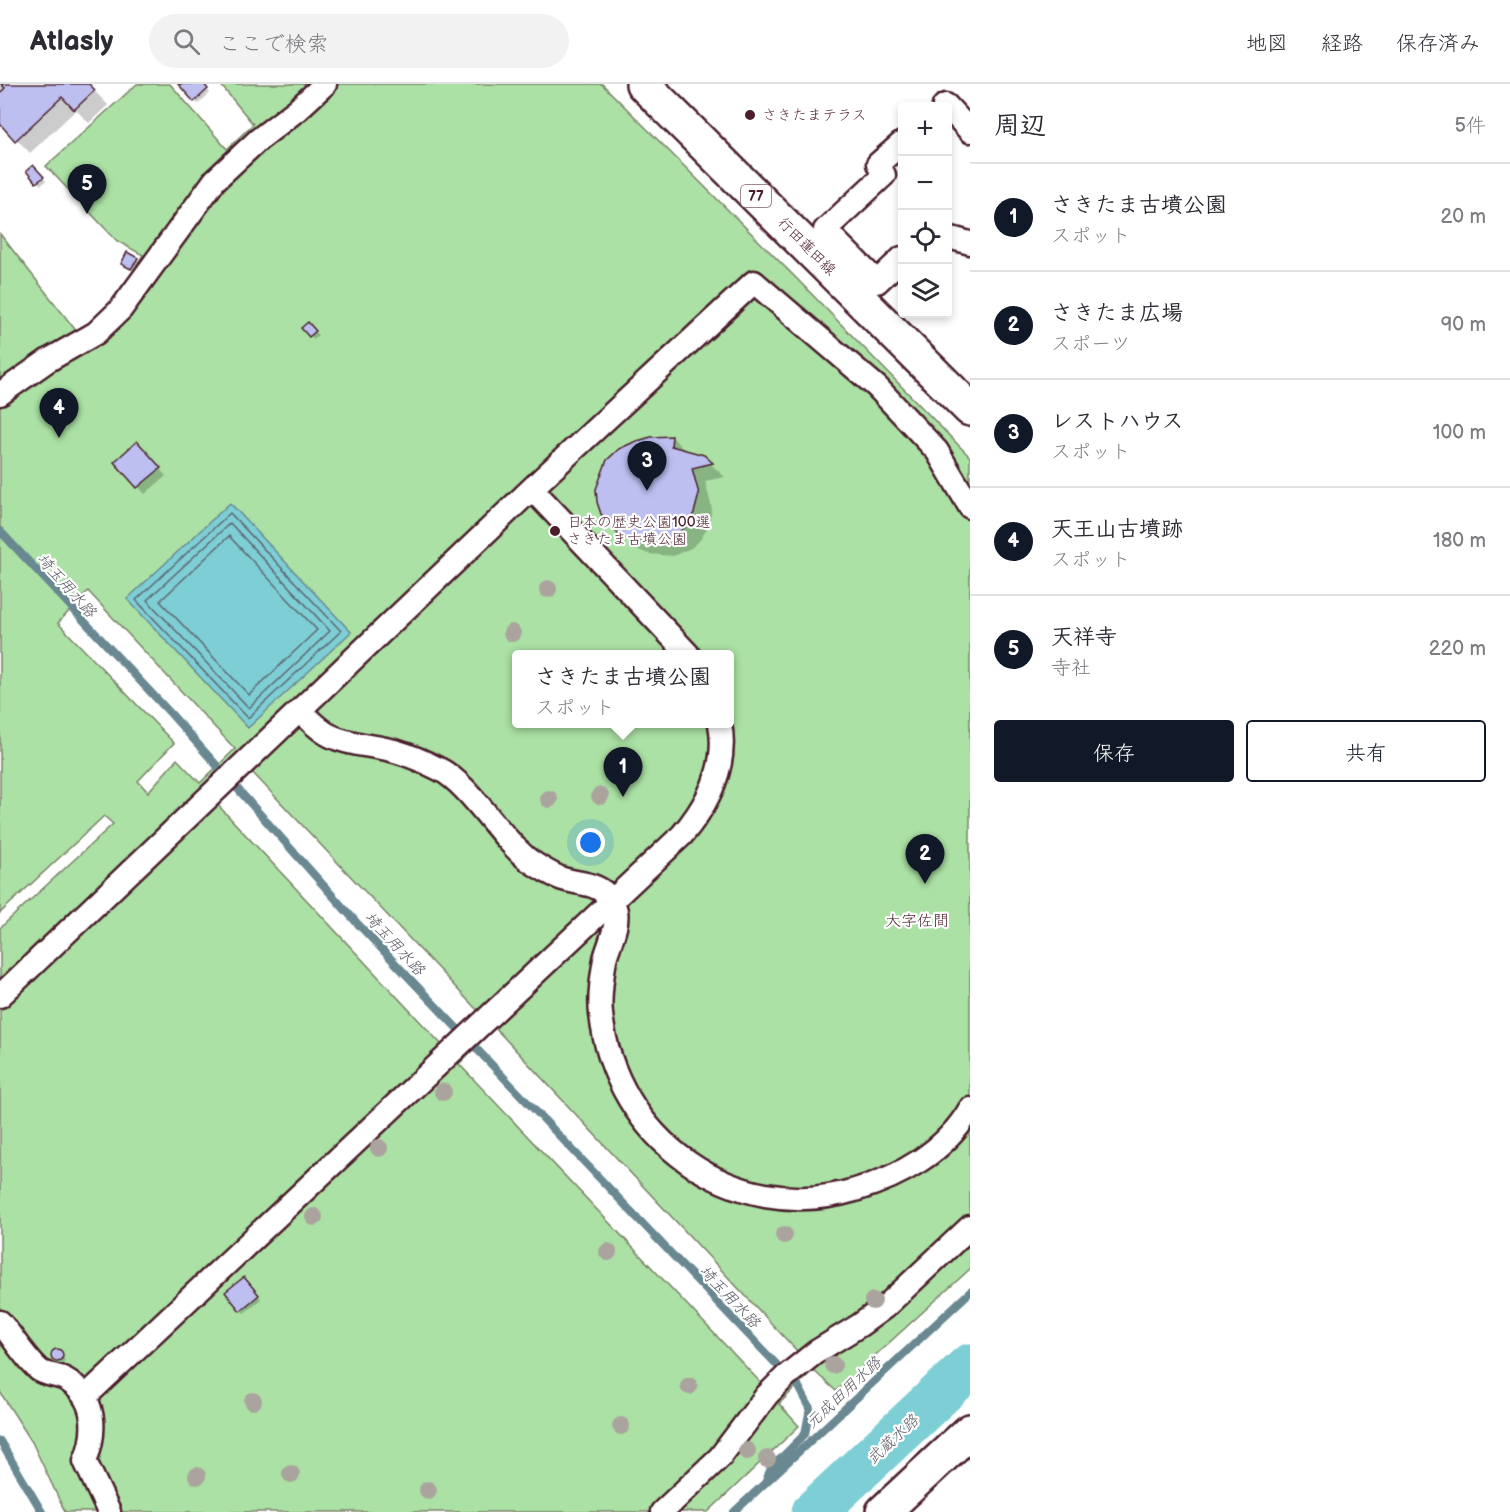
<!DOCTYPE html>
<html lang="ja">
<head>
<meta charset="utf-8">
<style>
  :root { --surface:#fff; --page:#f2f2f3; --text:#2b2b33; --muted:#7c7c81; --line:#e1e1e2; --accent:#111827 }
  body { margin:0; font-family:"Balsamiq Sans","Klee One",sans-serif; background:var(--page); color:var(--text) }
  .controls { position:absolute; right:18px; top:18px; display:grid; overflow:hidden; border-radius:6px; box-shadow:0 3px 9px #0003 }
  .controls button { width:54px; height:54px; display:grid; place-items:center; padding:0; border:0; border-bottom:2px solid var(--line); background:var(--surface); color:var(--text); font:30px sans-serif }
  .you { position:absolute; left:591px; top:759px; width:21px; height:21px; margin:-15px; border:4px solid #fff; border-radius:50%; background:#1a73e8; box-shadow:0 0 0 9px #1a73e833 }
  .badge { display:grid; place-items:center; width:39px; height:39px; border-radius:50%; background:var(--accent); color:#fff; font-size:20px; font-weight:700 }
  .pin { position:absolute; translate:-50% -50px; filter:drop-shadow(0 2px 3px #0008) }
  .pin::after { content:''; position:absolute; top:32px; width:21px; height:18px; background:inherit; clip-path:polygon(0 0,100% 0,50% 100%) }
  .popup { position:absolute; left:512px; top:566px; width:222px; height:78px; box-sizing:border-box; display:grid; place-content:center; border-radius:6px; background:var(--surface); filter:drop-shadow(0 2px 4px #0005); font-size:20px; white-space:nowrap; color:var(--muted) }
  .popup b { font-size:22px; color:var(--text) }
  .popup::after { content:''; position:absolute; left:50%; top:100%; margin-left:-12px; border:12px solid transparent; border-top-color:var(--surface) }
  .list { margin:0; padding:0; list-style:none }
  h2 { display:flex; justify-content:space-between; align-items:center; height:78px; margin:0; padding:0 24px; font-size:26px }
  h2 small { font-size:20px; font-weight:400; color:var(--muted) }
  .list li { display:grid; grid-template-columns:39px 1fr auto; gap:18px; align-items:center; box-sizing:border-box; height:108px; padding:0 24px; border-top:2px solid var(--line) }
  .list b { display:block; font-size:22px; white-space:nowrap }
  .list p { margin:0; font-size:20px; white-space:nowrap; color:var(--muted) }
  .list em { font-size:20px; font-style:normal; color:var(--muted) }
  .actions { display:flex; gap:12px; padding:18px 24px }
  .actions a { flex:1; padding:14px 0; border:2px solid var(--accent); border-radius:6px; text-align:center; font-size:21px; color:var(--accent) }
  .actions .main { background:var(--accent); color:#fff }
  .icon { flex:none; width:33px; height:33px; fill:none; stroke:currentColor; stroke-width:2; stroke-linecap:round; stroke-linejoin:round }
  .map { position:relative; flex:none; width:970px; height:1428px; overflow:hidden }
  header { display:flex; align-items:center; gap:36px; box-sizing:border-box; height:84px; padding:0 30px; background:var(--surface); border-bottom:2px solid var(--line) }
  header strong { font-size:28px }
  nav { display:flex; gap:33px; margin-inline-start:auto; font-size:21px }
  .search { width:420px; height:54px; background:var(--page); display:flex; align-items:center; gap:15px; box-sizing:border-box; padding:0 21px; border-radius:33px; color:var(--muted); font-size:22px }
  main { display:flex }
  aside { flex:1; background:var(--surface) }
  .map>svg:first-child { display:block }
  .green { fill:#abe1a4; stroke:#7a8068; stroke-width:1.5; fill-rule:evenodd }
  .water { fill:#7dced5; stroke:#698891; stroke-width:1.5 }
  .shadow { fill:#0003 }
  .lines { fill:none; stroke-linecap:round; stroke-linejoin:round }
  .shore { stroke:#5e656f; stroke-width:1.5 }
  .stream { stroke:#698891; stroke-width:8 }
  .river { stroke:#7dced5; stroke-width:45 }
  .building { fill:#bdbff1; stroke:#4a1f2b; stroke-width:1.5 }
  .pedestrian-casing { stroke:#4a1f2b; stroke-width:27 }
  .secondary-casing { stroke:#4a1f2b; stroke-width:38 }
  .primary-casing { stroke:#4a1f2b; stroke-width:38 }
  .pedestrian { stroke:#fff; stroke-width:22 }
  .secondary { stroke:#fff; stroke-width:33 }
  .primary { stroke:#fff; stroke-width:33 }
  .tree { fill:#aba49e }
  .poi-dot { fill:#4a1f2b; stroke:#fff; stroke-width:2 }
  .labels { text-anchor:middle; stroke-width:4.5; stroke-linejoin:round; paint-order:stroke }
  .shield { fill:#fff; stroke:#80626b; stroke-width:1.5 }
  .shield-label { font-size:14px; font-weight:bold; fill:#4a1f2b }
  .poi-label { font-size:15px; fill:#4a1f2b; stroke:#fff; text-anchor:start }
  .street-label { font-size:15px; fill:#4a1f2b; stroke:#fff }
  .water-label { font-size:16px; font-style:italic; fill:#5c5c66; stroke:#fff }
  .neighbourhood-label { font-size:16px; fill:#4a1f2b; stroke:#fff }
</style>
</head>
<body>
<header>
<strong>Atlasly</strong>
<div class="search"><svg class="icon" aria-label="search" viewBox="0 0 24 24"><circle cx="10" cy="10" r="6"/><path d="M15 15l6 6"/></svg>ここで検索</div>
<nav><a>地図</a><a>経路</a><a>保存済み</a></nav>
</header>
<main>
<div class="map">
<svg width="970" height="1428" viewBox="0 0 970 1428">
  <rect width="100%" height="100%" fill="#fff"/>
  <filter id="ink" filterUnits="userSpaceOnUse"><feTurbulence type="fractalNoise" baseFrequency=".0167" numOctaves="2"/><feDisplacementMap in="SourceGraphic" scale="12" xChannelSelector="R" yChannelSelector="G"/><feConvolveMatrix kernelMatrix="1 2 1 2 8 2 1 2 1" color-interpolation-filters="sRGB"/></filter>
  <g filter="url(#ink)">
    <path class="green" d="M137,0h33l57,65 26,-25 -33,-40h382l196,196 172,177v812l-134,122 -23,-21 -34,34 20,22 -91,86h-643l-33,-70 -32,-50v-464l113,-104 -9,-8 -104,97v-679l78,99c31,-17 47,-49 65,-78l-26,-14 -71,-75zM88,507l147,158 -35,34 -23,-24 -29,33 -10,-11 36,-38 -116,-120zM516,570h214v70h-214zM250,686l228,241 -36,34 -226,-242zM495,944l303,324 -36,32 -303,-320z"/>
    <path class="water" d="M230,419l121,129 -103,96 -121,-129z"/>
    <path class="shadow" d="M0,0h88l20,21 -19,18 -13,-13 -46,43 -30,-31z
      M180,0h23l7,9 -12,11z
      M33,83l13,14 -5,4 -13,-14z
      M137,175l3,3 -6,9 -11,-8z
      M308,240l10,11 -4,4 -11,-11z
      M672,353l14,15 17,5 22,20 -20,4 7,28 -4,18 -8,13 -9,8 -18,8 -25,-2 -12,-5 -15,-15z
      M143,366l23,26 -21,18 -29,-32z
      M247,1198l14,17 -17,14 -3,-3z
      M59,1267l6,10 -6,2 -7,-7 1,-3z"/>
    <g class="lines">
      <path class="shore" d="M230,429l111,118 -93,87 -112,-118z
        M230,439l100,108 -81,77 -102,-108z
        M229,452l88,94 -68,65 -89,-94z"/>
      <path class="stream" d="M0,447l171,183 186,209 422,444
        M0,1357l42,71
        M766,1397l5,-13 34,-34 5,-26 -12,-23
        M734,1428l236,-220"/>
      <path class="river" d="M814,1428l156,-146"/>
    </g>
    <path class="building" d="M1,0h88l6,6 -21,20 -12,-13 -47,44 -15,-17v-31l5,-5z
      M178,0h26l4,5 -14,13z
      M33,81l11,12 -8,6 -10,-12z
      M127,168l11,6 -7,11 -10,-5z
      M308,238l8,9 -7,6 -8,-9z
      M672,352l-1,10 33,9 9,8 -21,5 7,26 -5,19 -8,13 -10,9 -17,7 -26,-1 -13,-5 -19,-22 -4,-12 -1,-13 11,-29 12,-11 15,-7 17,-5z
      M137,357l24,27 -24,20 -23,-26z
      M244,1193l15,18 -19,16 -15,-19z
      M51 1271a6 6 0 1 1 12 0a6 6 0 1 1-12 0Z"/>
    <g class="lines">
      <g class="pedestrian-casing">
        <path id="pedestrian" d="M944,22l2,-1 24,26
          M902,59l-24,21 6,11 -59,55 52,52 25,-24
          M948,153l22,6
          M0,310l47,-33 49,-28 25,-24 94,-129 43,-40 40,-31 27,-25
          M532,405l156,165
          M300,627c9,8 19,20 31,25 21,10 45,9 67,16 14,4 29,11 41,17 31,15 62,71 91,92 9,6 21,13 30,17 16,6 34,4 46,16 5,5 9,11 10,17 3,14 -8,35 -11,48 -3,18 -6,37 -4,55 13,124 133,212 254,176 45,-13 91,-39 115,-81
          M0,912l544,-519 210,-195 123,105 60,64 33,56
          M0,1238c13,15 24,35 39,48 6,5 18,5 26,9 32,18 32,52 20,82l24,51
          M85,1313l597,-562c26,-31 46,-70 38,-111
          M662,1428l58,-55 47,-62 19,-19 30,-24 44,-27 26,-19 84,-79"/>
      </g>
      <g class="secondary-casing">
        <path id="secondary" d="M883,1428l87,-81"/>
      </g>
      <g class="primary-casing">
        <path id="primary" d="M643,0l327,325"/>
      </g>
      <use href="#pedestrian" class="pedestrian"/>
      <use href="#secondary" class="secondary"/>
      <use href="#primary" class="primary"/>
    </g>
    <g class="tree">
      <circle cx="548" cy="505" r="9"/>
      <circle cx="512" cy="549" r="9"/>
      <circle cx="600" cy="712" r="9"/>
      <circle cx="549" cy="715" r="9"/>
      <circle cx="592" cy="760" r="9"/>
      <circle cx="443" cy="1008" r="9"/>
      <circle cx="379" cy="1064" r="9"/>
      <circle cx="314" cy="1133" r="9"/>
      <circle cx="784" cy="1151" r="9"/>
      <circle cx="608" cy="1168" r="9"/>
      <circle cx="873" cy="1217" r="9"/>
      <circle cx="833" cy="1281" r="9"/>
      <circle cx="689" cy="1302" r="9"/>
      <circle cx="253" cy="1317" r="9"/>
      <circle cx="621" cy="1342" r="9"/>
      <circle cx="747" cy="1367" r="9"/>
      <circle cx="767" cy="1375" r="9"/>
      <circle cx="291" cy="1390" r="9"/>
      <circle cx="197" cy="1392" r="9"/>
      <circle cx="428" cy="1406" r="9"/>
    </g>
  </g>
  <g class="poi-dot">
    <circle cx="750" cy="31" r="6"/>
    <circle cx="555" cy="447" r="6"/>
  </g>
  <g class="labels">
    <rect class="shield" x="741" y="101" width="30" height="22" rx="4.5"/>
    <g class="shield-label">
      <text x="756" y="117">77</text>
    </g>
    <g class="poi-label">
      <text x="762" y="36">さきたまテラス</text>
      <text x="567" y="443">日本の歴史公園100選<tspan x="567" dy="17">さきたま古墳公園</tspan></text>
    </g>
    <g class="street-label">
      <text transform="translate(807 162) rotate(45)" y="5">行田蓮田線</text>
    </g>
    <g class="water-label">
      <text transform="translate(67 501) rotate(48)" y="6">埼玉用水路</text>
      <text transform="translate(395 859) rotate(47)" y="6">埼玉用水路</text>
      <text transform="translate(730 1212) rotate(46)" y="6">埼玉用水路</text>
      <text transform="translate(843 1308) rotate(-43)" y="6">元成田用水路</text>
      <text transform="translate(892 1355) rotate(-43)" y="6">武蔵水路</text>
    </g>
    <g class="neighbourhood-label">
      <text x="917" y="842">大字佐間</text>
    </g>
  </g>
</svg>
<div class="controls">
<button>+</button>
<button>−</button>
<button><svg class="icon" aria-label="locate" viewBox="0 0 24 24"><circle cx="12" cy="12" r="6"/><path d="M12 2v4M12 18v4M2 12h4M18 12h4"/></svg></button>
<button><svg class="icon" aria-label="layers" viewBox="0 0 24 24"><path d="M12 4l9 5-9 5-9-5zM3 14l9 5 9-5"/></svg></button>
</div>
<div class="you"></div>
<div class="pin badge" style="left:623px;top:713px">1</div>
<div class="popup"><b>さきたま古墳公園</b>スポット</div>
<div class="pin badge" style="left:925px;top:800px">2</div>
<div class="pin badge" style="left:647px;top:407px">3</div>
<div class="pin badge" style="left:59px;top:354px">4</div>
<div class="pin badge" style="left:87px;top:130px">5</div>
</div>
<aside>
<h2>周辺<small>5件</small></h2>
<ul class="list">
<li><span class="badge">1</span><div><b>さきたま古墳公園</b><p>スポット</p></div><em>20 m</em></li>
<li><span class="badge">2</span><div><b>さきたま広場</b><p>スポーツ</p></div><em>90 m</em></li>
<li><span class="badge">3</span><div><b>レストハウス</b><p>スポット</p></div><em>100 m</em></li>
<li><span class="badge">4</span><div><b>天王山古墳跡</b><p>スポット</p></div><em>180 m</em></li>
<li><span class="badge">5</span><div><b>天祥寺</b><p>寺社</p></div><em>220 m</em></li>
</ul>
<div class="actions"><a class="main">保存</a><a>共有</a></div>
</aside>
</main>
</body>
</html>
